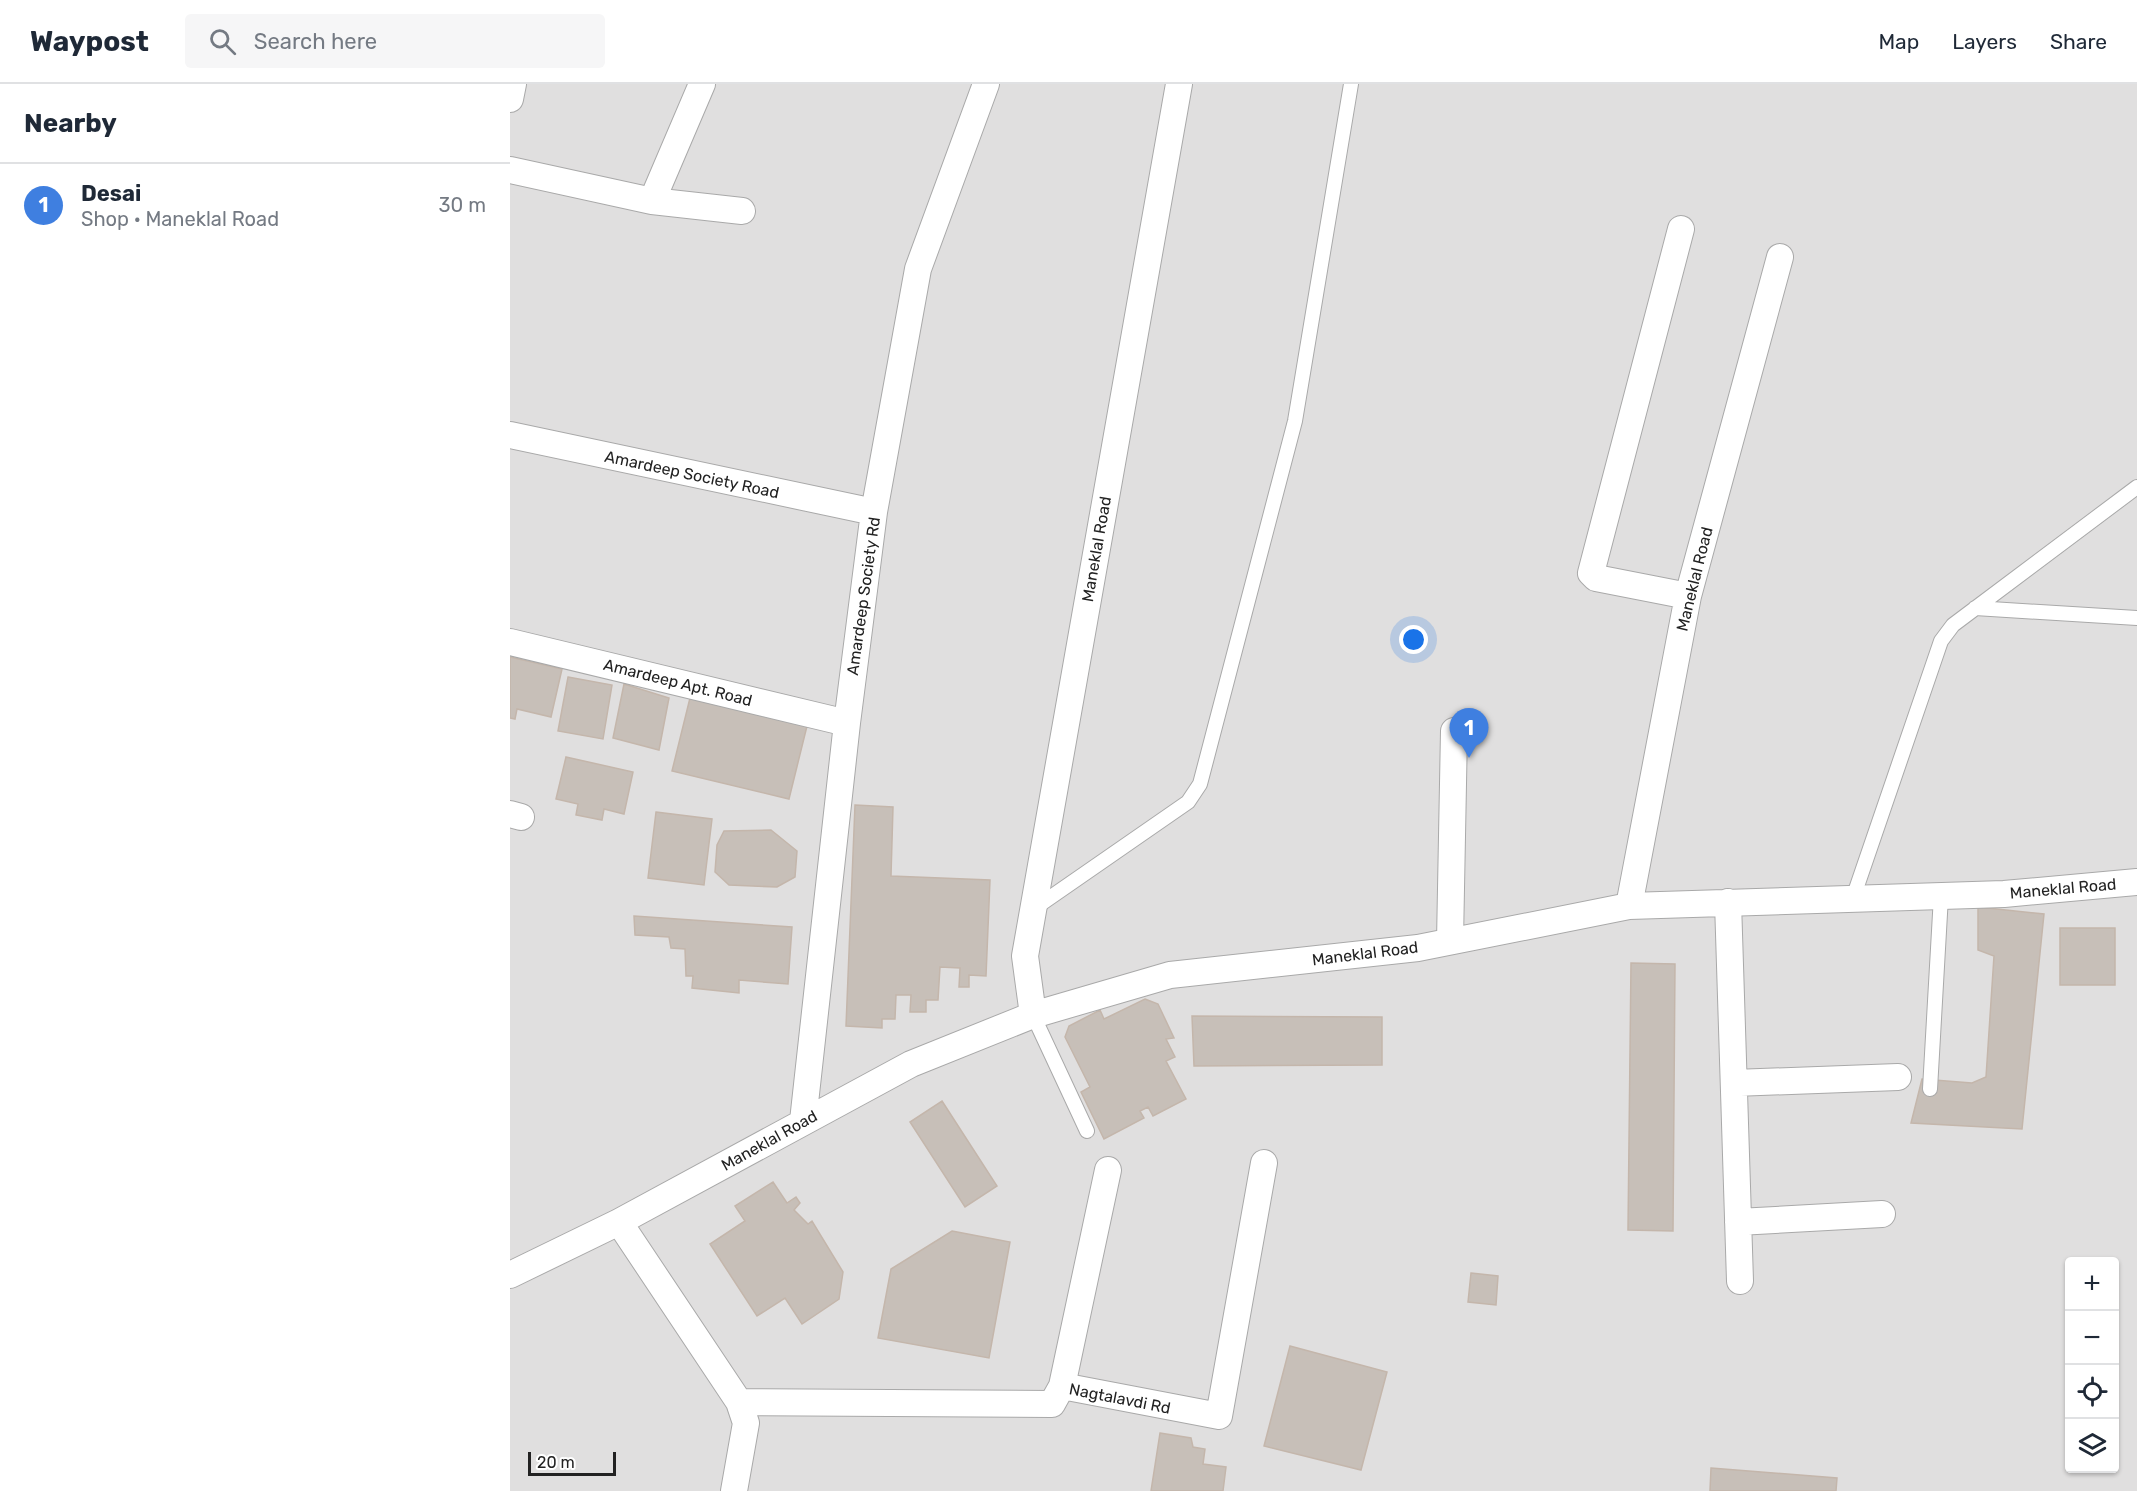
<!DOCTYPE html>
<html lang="en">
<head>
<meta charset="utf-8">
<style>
  :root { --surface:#fff; --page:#f6f6f7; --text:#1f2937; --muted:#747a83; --line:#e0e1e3; --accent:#d40000 }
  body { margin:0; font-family:Rubik,sans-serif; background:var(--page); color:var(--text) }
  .controls { position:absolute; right:18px; bottom:18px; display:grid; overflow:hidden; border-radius:6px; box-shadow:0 2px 4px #0004 }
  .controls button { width:54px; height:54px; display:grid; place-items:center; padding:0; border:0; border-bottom:2px solid var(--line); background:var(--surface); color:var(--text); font:30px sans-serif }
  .scale { position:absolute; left:18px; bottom:15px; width:88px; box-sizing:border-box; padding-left:6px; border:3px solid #222; border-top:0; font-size:16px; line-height:21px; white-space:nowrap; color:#222; -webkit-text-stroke:4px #fff; paint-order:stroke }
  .you { position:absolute; left:904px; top:556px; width:21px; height:21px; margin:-15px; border:4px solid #fff; border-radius:50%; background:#1a73e8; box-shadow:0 0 0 9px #1a73e833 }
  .badge { display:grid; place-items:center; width:39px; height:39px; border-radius:50%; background:var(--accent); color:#fff; font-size:20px; font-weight:700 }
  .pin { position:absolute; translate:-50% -50px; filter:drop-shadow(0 2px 3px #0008) }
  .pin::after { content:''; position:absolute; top:32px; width:21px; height:18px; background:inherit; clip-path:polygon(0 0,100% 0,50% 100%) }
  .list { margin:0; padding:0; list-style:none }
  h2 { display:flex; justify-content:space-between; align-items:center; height:78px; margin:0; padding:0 24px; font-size:26px }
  h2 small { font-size:20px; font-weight:400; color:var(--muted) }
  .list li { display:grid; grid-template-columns:39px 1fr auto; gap:18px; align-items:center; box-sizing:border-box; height:84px; padding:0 24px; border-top:2px solid var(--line) }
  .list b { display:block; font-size:22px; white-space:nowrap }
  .list p { margin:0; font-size:20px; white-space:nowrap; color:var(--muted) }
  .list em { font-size:20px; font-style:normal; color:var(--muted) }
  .icon { flex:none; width:33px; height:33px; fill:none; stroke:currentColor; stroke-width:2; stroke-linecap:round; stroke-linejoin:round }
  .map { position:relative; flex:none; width:1627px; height:1407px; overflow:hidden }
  header { display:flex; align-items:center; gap:36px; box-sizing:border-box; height:84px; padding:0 30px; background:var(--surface); border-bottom:2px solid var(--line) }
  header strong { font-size:28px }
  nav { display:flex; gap:33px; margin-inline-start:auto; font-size:21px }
  .search { width:420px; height:54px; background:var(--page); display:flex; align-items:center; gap:15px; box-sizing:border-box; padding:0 21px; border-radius:6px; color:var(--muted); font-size:22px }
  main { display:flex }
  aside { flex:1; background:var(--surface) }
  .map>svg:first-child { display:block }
  .residential { fill:#e0dfdf; fill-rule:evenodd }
  .building { fill:#c7bfb8; stroke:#c4b6ab; stroke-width:1.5 }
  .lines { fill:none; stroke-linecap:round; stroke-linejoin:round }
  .service-casing { stroke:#a9a9a9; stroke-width:16 }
  .minor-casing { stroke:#a9a9a9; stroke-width:28 }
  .service { stroke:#fff; stroke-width:14 }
  .minor { stroke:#fff; stroke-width:26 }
  .labels { text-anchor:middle; stroke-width:4.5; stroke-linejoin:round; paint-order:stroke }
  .street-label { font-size:16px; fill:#222; stroke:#fff }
</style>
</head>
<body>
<header>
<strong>Waypost</strong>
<div class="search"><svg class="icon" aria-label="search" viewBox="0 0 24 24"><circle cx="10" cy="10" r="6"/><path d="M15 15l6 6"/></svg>Search here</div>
<nav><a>Map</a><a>Layers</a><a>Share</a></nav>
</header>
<main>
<aside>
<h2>Nearby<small></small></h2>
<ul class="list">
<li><span class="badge" style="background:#3f7fe0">1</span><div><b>Desai</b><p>Shop · Maneklal Road</p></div><em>30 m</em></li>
</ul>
</aside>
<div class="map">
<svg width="1627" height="1407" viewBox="0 0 1627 1407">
  <rect width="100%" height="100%" fill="#f2efe9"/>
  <path class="residential" d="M0,0h1627v1407h-1627zM1560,1178h44v206h-44z"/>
  <path class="building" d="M0,573l52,12 -11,48 -34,-8 -2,10 -5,-1z
    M58,593l44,8 -9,54 -45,-8z
    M114,600l45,14 -10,52 -46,-12z
    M180,614l117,28 -18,73 -117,-28z
    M56,673l67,15 -9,42 -20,-5 -2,11 -26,-5 2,-11 -22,-5z
    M345,721l38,2 -2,69 99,4 -4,96 -17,-1v12h-10l1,-19 -20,-1 -2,33h-12v12h-16l1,-17h-15l-1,24h-13v9l-36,-2z
    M146,728l56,7 -8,66 -56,-7z
    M261,746l26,21 -2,26 -18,10 -48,-2 -14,-13 2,-27 7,-14z
    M1468,823l66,7 -22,215 -111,-6 11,-44 50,4 14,-6 8,-121 -16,-6z
    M124,832l158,11 -4,57 -49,-4v13l-47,-5 1,-12h-7l-1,-27 -14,-1 -2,-11 -34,-2z
    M1550,844h55v57h-55z
    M1121,879l44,1 -2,267 -45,-1z
    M635,915l13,5 16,34 -8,1 9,18 -9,4 20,38 -33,17 -5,-9 -8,4 4,7 -40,21 -23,-47 9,-5 -25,-50 4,-11 31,-16 4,9z
    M682,932l190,1v48l-188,1z
    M432,1017l55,85 -32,21 -55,-85z
    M263,1098l14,21 9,-6 4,6 -6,7 14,14 4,-3 31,51 -4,27 -37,25 -17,-26 -28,18 -47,-72 35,-23 -10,-15z
    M442,1147l58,11 -21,116 -111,-20 13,-69z
    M961,1189l27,3 -2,29 -28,-3z
    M780,1262l97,26 -26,98 -97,-24z
    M650,1349l31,5 2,9 12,2 -2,15 23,3 -3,24h-72z
    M1201,1384l126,10 -1,13h-126z"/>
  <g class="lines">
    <g class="service-casing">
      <path id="service" d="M1465,524l162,10
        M1343,814l88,-257 12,-16 184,-138
        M525,824l153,-106 12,-18 95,-363 56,-337
        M523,931l54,116
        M1420,1005l11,-193"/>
    </g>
    <g class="minor-casing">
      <path id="minor" d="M0,15l3,-15
        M0,86l142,31 50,-117
        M142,117l90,10
        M1171,145l-90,344 5,5 92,18
        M0,351l364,77
        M0,558l337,81
        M0,730l11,3
        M1218,818l12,379
        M1119,822l59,-310 92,-339
        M940,857l4,-210
        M523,931l-8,-59 154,-872
        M1224,999l164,-6
        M293,1037l44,-398 27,-211 44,-243 68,-185
        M109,1138l120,180 7,21 -12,68
        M1228,1138l144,-8
        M0,1191l109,-53 292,-158 122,-49 137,-40 248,-27 211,-42 375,-12 133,-12
        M552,1302l46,-216
        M229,1318l313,2 10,-18 157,30 45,-253"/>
    </g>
    <use href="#service" class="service"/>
    <use href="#minor" class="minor"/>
  </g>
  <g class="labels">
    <g class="street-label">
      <text transform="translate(182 390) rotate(12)" y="6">Amardeep Society Road</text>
      <text transform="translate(586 465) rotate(-80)" y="6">Maneklal Road</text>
      <text transform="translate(1184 495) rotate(-76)" y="6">Maneklal Road</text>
      <text transform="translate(353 512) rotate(-82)" y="6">Amardeep Society Rd</text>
      <text transform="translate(168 598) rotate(14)" y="6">Amardeep Apt. Road</text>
      <text transform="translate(1553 804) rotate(-5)" y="6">Maneklal Road</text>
      <text transform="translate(855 869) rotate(-7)" y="6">Maneklal Road</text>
      <text transform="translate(259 1056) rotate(-29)" y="6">Maneklal Road</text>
      <text transform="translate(610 1314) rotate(11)" y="6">Nagtalavdi Rd</text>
    </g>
  </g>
</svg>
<div class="controls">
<button>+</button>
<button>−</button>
<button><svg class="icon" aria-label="locate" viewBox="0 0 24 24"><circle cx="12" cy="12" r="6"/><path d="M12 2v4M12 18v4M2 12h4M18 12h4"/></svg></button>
<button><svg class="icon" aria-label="layers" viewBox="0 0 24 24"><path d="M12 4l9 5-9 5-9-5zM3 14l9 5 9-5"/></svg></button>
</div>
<div class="scale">20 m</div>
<div class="you"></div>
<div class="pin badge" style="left:959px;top:674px;background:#3f7fe0">1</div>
</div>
</main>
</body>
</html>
